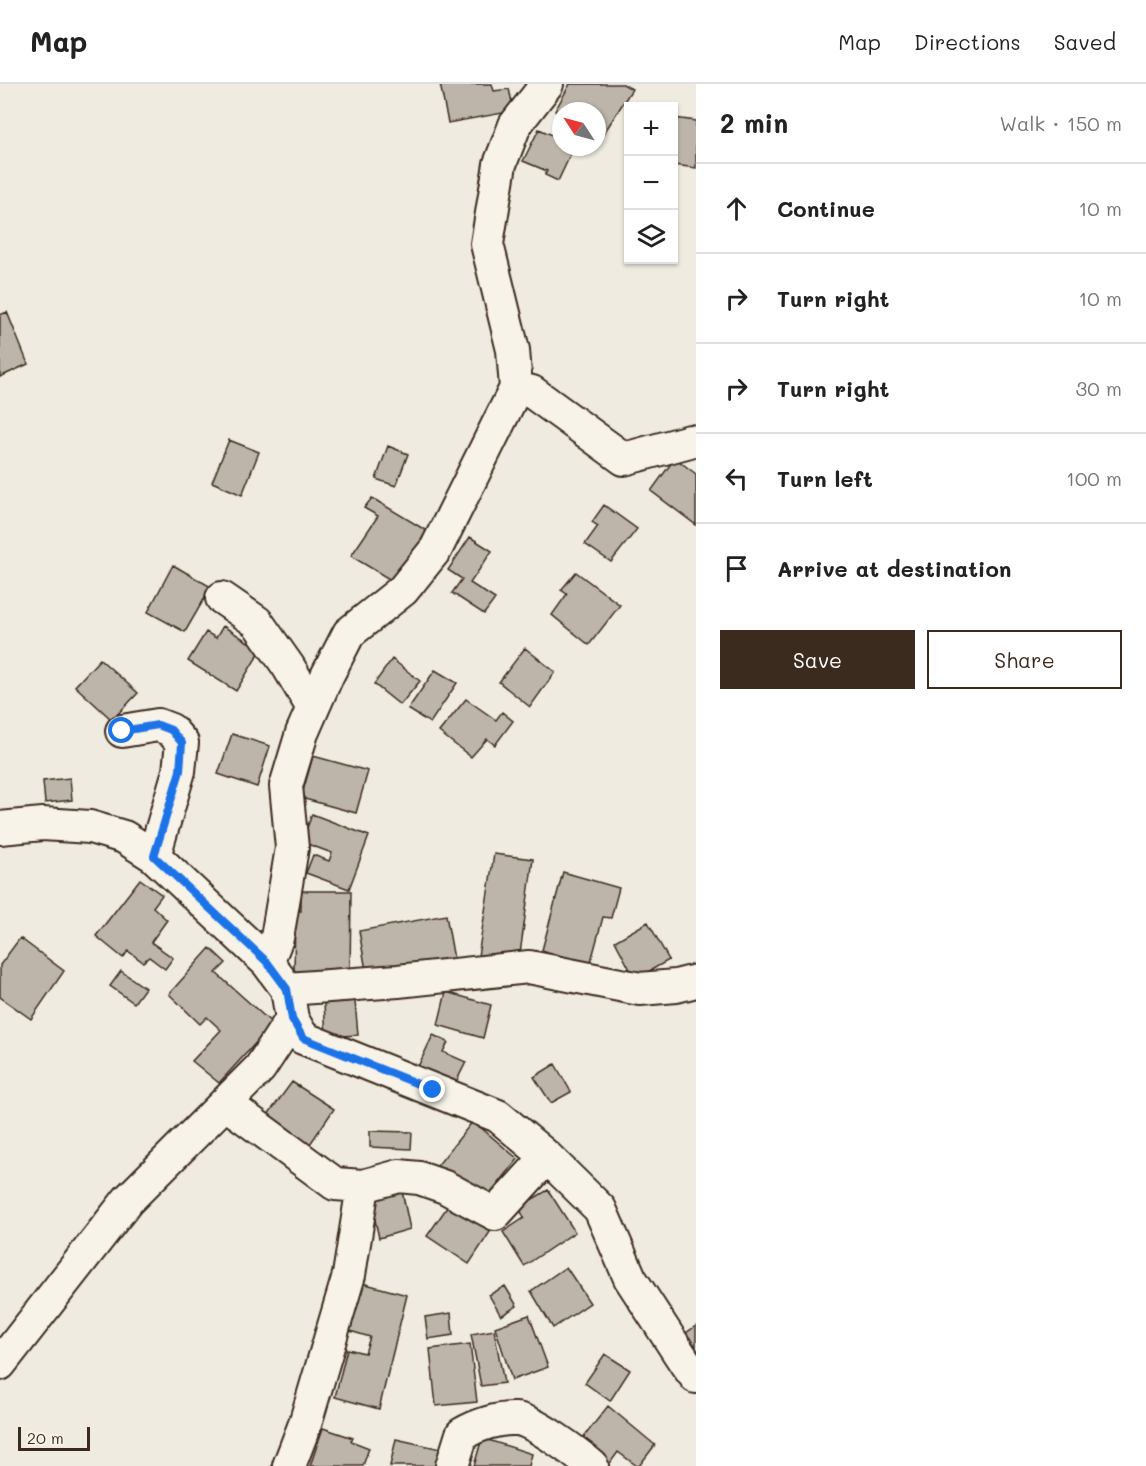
<!DOCTYPE html>
<html lang="en">
<head>
<meta charset="utf-8">
<style>
  :root { --surface:#fff; --page:#f6f6f6; --text:#222; --muted:#767676; --line:#e0e0e0; --accent:#3b2a1e }
  body { margin:0; font-family:Mali,sans-serif; background:var(--page); color:var(--text) }
  .controls { position:absolute; right:18px; top:18px; display:grid; overflow:hidden; border-radius:0px; box-shadow:0 2px 4px #0004 }
  .controls button { width:54px; height:54px; display:grid; place-items:center; padding:0; border:0; border-bottom:2px solid var(--line); background:var(--surface); color:var(--text); font:30px sans-serif }
  .compass { position:absolute; left:552px; top:18px; width:54px; height:54px; border-radius:50%; background:var(--surface); box-shadow:0 2px 4px #0004; rotate:306deg }
  .scale { position:absolute; left:18px; bottom:15px; width:72px; box-sizing:border-box; padding-left:6px; border:3px solid #3b2a1e; border-top:0; font-size:16px; line-height:21px; white-space:nowrap; color:#3b2a1e; -webkit-text-stroke:4px #f7f3e8; paint-order:stroke }
  .stop { position:absolute; width:18px; height:18px; margin:-14px; border:4px solid #1a73e8; border-radius:50%; background:#fff }
  .stop.end { background:#1a73e8; border-color:#fff; box-shadow:0 2px 6px #0008 }
  .list { margin:0; padding:0; list-style:none }
  h2 { display:flex; justify-content:space-between; align-items:center; height:78px; margin:0; padding:0 24px; font-size:26px }
  h2 small { font-size:20px; font-weight:400; color:var(--muted) }
  .list li { display:grid; grid-template-columns:39px 1fr auto; gap:18px; align-items:center; box-sizing:border-box; height:90px; padding:0 24px; border-top:2px solid var(--line) }
  .list b { display:block; font-size:22px; white-space:nowrap }
  .list em { font-size:20px; font-style:normal; color:var(--muted) }
  .actions { display:flex; gap:12px; padding:18px 24px }
  .actions a { flex:1; padding:14px 0; border:2px solid var(--accent); border-radius:0px; text-align:center; font-size:21px; color:var(--accent) }
  .actions .main { background:var(--accent); color:#fff }
  .icon { flex:none; width:33px; height:33px; fill:none; stroke:currentColor; stroke-width:2; stroke-linecap:round; stroke-linejoin:round }
  .map { position:relative; flex:none; width:696px; height:1382px; overflow:hidden }
  header { display:flex; align-items:center; gap:36px; box-sizing:border-box; height:84px; padding:0 30px; background:var(--surface); border-bottom:2px solid var(--line) }
  header strong { font-size:28px }
  nav { display:flex; gap:33px; margin-inline-start:auto; font-size:21px }
  main { display:flex }
  aside { flex:1; background:var(--surface) }
  .map>svg:first-child { display:block }
  .building { fill:#bdb5aa; stroke:#3b2a1e; stroke-width:1.5 }
  .lines { fill:none; stroke-linecap:round; stroke-linejoin:round }
  .minor-casing { stroke:#3b2a1e; stroke-width:36 }
  .minor { stroke:#f7f3e8; stroke-width:32 }
  .route { stroke:#1a73e8; stroke-width:8 }
</style>
</head>
<body>
<header>
<strong>Map</strong>
<nav><a>Map</a><a>Directions</a><a>Saved</a></nav>
</header>
<main>
<div class="map">
<svg width="696" height="1382" viewBox="0 0 696 1382">
  <rect width="100%" height="100%" fill="#efebe0"/>
  <filter id="ink" filterUnits="userSpaceOnUse"><feTurbulence type="fractalNoise" baseFrequency=".0167" numOctaves="2"/><feDisplacementMap in="SourceGraphic" scale="12" xChannelSelector="R" yChannelSelector="G"/><feConvolveMatrix kernelMatrix="1 2 1 2 8 2 1 2 1" color-interpolation-filters="sRGB"/></filter>
  <g filter="url(#ink)">
    <path class="building" d="M440,0h52l2,7 15,-2 5,22 -66,12z
      M570,0h53l9,5 -31,49 -4,-3v-24h-36v3l-6,-3z
      M674,34l22,3v47l-22,-3z
      M539,45l22,10v8h13l-16,34 -13,-6 2,-4 -24,-10z
      M7,228l21,52 -28,13v-62z
      M229,356l30,12 -17,43 -30,-13z
      M388,362l20,8 -12,32 -20,-7z
      M675,374l21,16v51l-45,-34z
      M372,414l55,33 -33,51 -43,-26 27,-40 -14,-8z
      M604,421l33,24 -26,33 -26,-18 13,-18 -6,-4z
      M470,453l22,14 -22,32 25,16 -11,15 -32,-21 10,-14 -14,-9z
      M173,481l38,22 -26,45 -37,-20z
      M576,488l44,33 -31,40 -37,-30 15,-21 -6,-4z
      M223,542l38,24 -25,41 -48,-30 18,-29 10,6z
      M525,564l30,24 -25,35 -31,-25z
      M100,575l38,34 -26,27 -37,-34z
      M392,575l28,22 -20,24 -26,-21z
      M435,586l22,13 -27,40 -22,-14z
      M466,615l30,21 6,-8 11,9 -18,24 -8,-6 -16,18 -32,-25z
      M232,650l38,12 -13,41 -39,-13z
      M313,672l55,15 -12,42 -55,-15z
      M70,694l2,22 -27,3 -2,-22z
      M312,730l57,22 -20,53 -43,-16 7,-18 16,6 3,-8 -30,-11z
      M494,770l39,5 -14,102 -41,-5z
      M563,788l56,16 -8,30 -8,-1 -13,48 -48,-15z
      M140,795l22,16 -9,12 14,13 -16,22 22,16 -8,11 -16,-12 -6,5 -15,-11 -5,7 -27,-22z
      M301,807h50l-1,84h-56l1,-64h6z
      M446,831l8,44 -87,17 -8,-45z
      M648,838l21,38 -34,19 -20,-38z
      M20,854l44,33 -33,48 -31,-22v-32z
      M210,864l16,15 -10,10 57,51 -54,59 -27,-22 29,-31 -14,-13 -7,7 -31,-30z
      M121,887l24,17 -11,15 -24,-17z
      M446,908l45,13 -8,33 -45,-13z
      M355,917l3,34 -32,2 -2,-34z
      M433,951l15,7 -5,10 23,10 -13,26 -37,-17z
      M555,980l16,28 -20,11 -17,-26z
      M292,998l42,27 -28,41 -42,-30z
      M473,1037l45,38 -34,43 -47,-36z
      M370,1047l42,1 -1,17 -41,-2z
      M548,1106l27,42 -51,34 -21,-34 21,-14 -5,-11z
      M402,1107l8,38 -31,9 -9,-41z
      M450,1119l42,26 -23,35 -42,-28z
      M566,1183l24,36 -37,25 -22,-37z
      M362,1199l45,12 -28,114 -44,-12 12,-48 18,4 5,-16 -20,-6z
      M505,1202l12,20 -16,10 -12,-21z
      M451,1229l2,22 -25,4 -3,-22z
      M529,1231l19,52 -36,13 -17,-53z
      M696,1242v21l-10,-14z
      M494,1246l10,53 -23,3 -10,-52z
      M470,1260l7,58 -41,4 -6,-57z
      M605,1270l25,16 -20,31 -25,-18z
      M608,1322l47,39 -16,21h-2l-19,-14 -10,14 -29,-23z
      M323,1344l30,10 -2,3 18,7 -6,18h-53z
      M482,1354l50,16 -3,12h-55z
      M396,1355l45,10 -4,17h-47z"/>
    <g class="lines">
      <g class="minor-casing">
        <path id="minor" d="M516,304l16,4 92,67 66,-18
          M222,514l35,24 31,44 25,42
          M122,647l36,-6 13,5 11,13 -3,28 -25,85
          M0,744l43,-4 47,3 34,10 30,19 113,106 20,27 111,-8 131,-14 111,22 36,-3 20,-5
          M267,878l10,-24 15,-90 -6,-62 16,-53 25,-57 22,-43 54,-43 33,-41 80,-161 -3,-38 -26,-106 13,-80 15,-39 32,-41
          M287,905l5,30 11,19 195,78 49,41 53,52 30,69 56,86 10,13
          M225,1019l110,81 28,2 36,-10 20,2 26,9 50,27 52,-57
          M0,1280l128,-164 132,-132 32,-49
          M289,1382l16,-42 44,-149 14,-89
          M452,1382l10,-32c15,-9 36,-16 54,-15 16,0 63,36 76,47"/>
      </g>
      <use href="#minor" class="minor"/>
    </g>
  </g>
  <g class="lines" filter="url(#ink)">
    <path class="route" d="M122,647l36,-6 13,5 11,13 -2,28 -26,85 113,106 20,27 5,30 11,19 130,52"/>
  </g>
</svg>
<div class="controls">
<button>+</button>
<button>−</button>
<button><svg class="icon" aria-label="layers" viewBox="0 0 24 24"><path d="M12 4l9 5-9 5-9-5zM3 14l9 5 9-5"/></svg></button>
</div>
<svg class="compass" viewBox="-18 -18 36 36"><path d="M0-13l5 13h-10z" fill="#e53935"/><path d="M0 13l5-13h-10z" fill="#767676"/></svg>
<div class="scale">20 m</div>
<div class="stop" style="left:122px;top:647px"></div>
<div class="stop end" style="left:433px;top:1006px"></div>
</div>
<aside>
<h2>2 min<small>Walk · 150 m</small></h2>
<ul class="list">
<li><svg class="icon" aria-label="ahead" viewBox="0 0 24 24"><path d="M12 20V5M6 11l6-6 6 6"/></svg><div><b>Continue</b></div><em>10 m</em></li>
<li><svg class="icon" aria-label="right" viewBox="0 0 24 24"><path d="M7 20v-9h11M14 6l5 5-5 5"/></svg><div><b>Turn right</b></div><em>10 m</em></li>
<li><svg class="icon" aria-label="right" viewBox="0 0 24 24"><path d="M7 20v-9h11M14 6l5 5-5 5"/></svg><div><b>Turn right</b></div><em>30 m</em></li>
<li><svg class="icon" aria-label="left" viewBox="0 0 24 24"><path d="M17 20v-9H6M10 6l-5 5 5 5"/></svg><div><b>Turn left</b></div><em>100 m</em></li>
<li><svg class="icon" aria-label="arrive" viewBox="0 0 24 24"><path d="M6 21V4h12l-3 4 3 4H6"/></svg><div><b>Arrive at destination</b></div></li>
</ul>
<div class="actions"><a class="main">Save</a><a>Share</a></div>
</aside>
</main>
</body>
</html>
